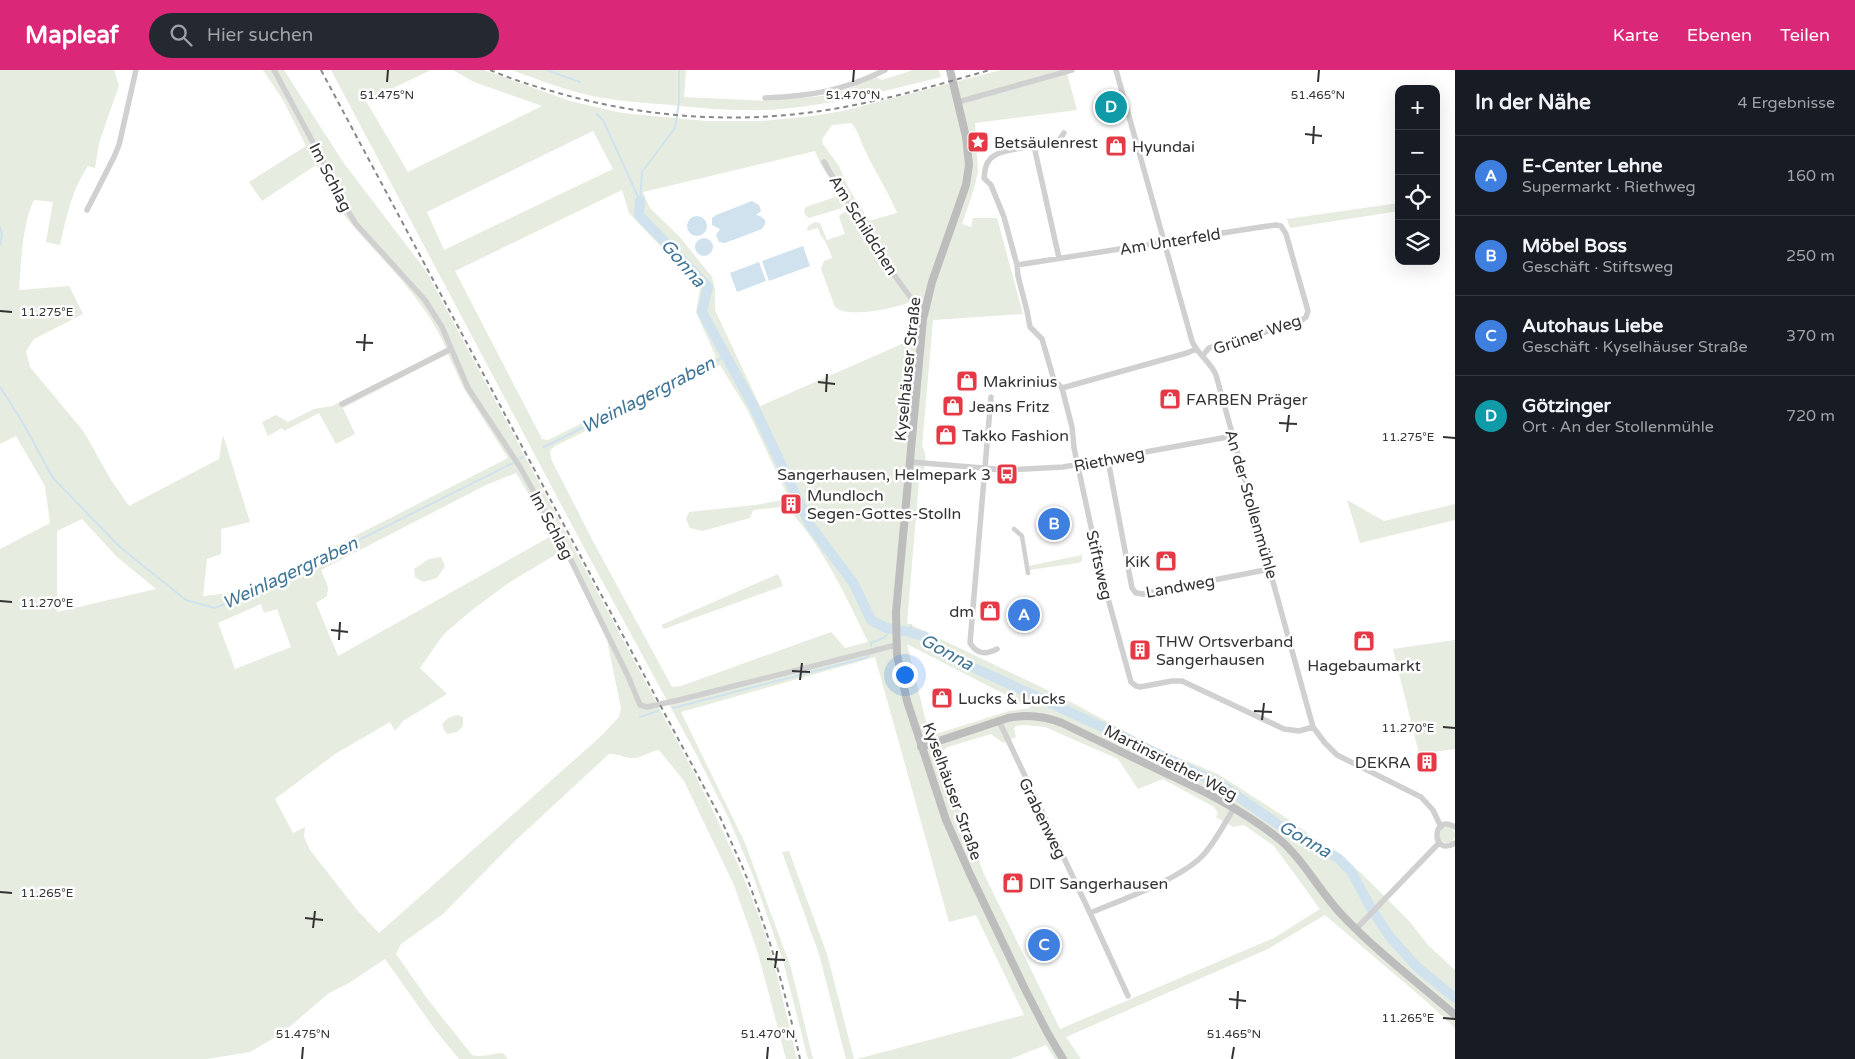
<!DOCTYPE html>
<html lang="de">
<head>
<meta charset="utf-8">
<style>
  :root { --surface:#171b24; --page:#242831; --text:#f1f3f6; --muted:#9ea1a6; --line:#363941; --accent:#db2777 }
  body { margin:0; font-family:"Varela Round",sans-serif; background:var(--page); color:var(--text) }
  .controls { position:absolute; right:15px; top:15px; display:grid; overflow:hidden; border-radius:10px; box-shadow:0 5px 20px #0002 }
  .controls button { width:45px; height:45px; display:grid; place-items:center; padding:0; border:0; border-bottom:1px solid var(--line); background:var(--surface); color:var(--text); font:25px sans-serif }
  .you { position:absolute; left:904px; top:604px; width:18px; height:18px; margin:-12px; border:4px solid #fff; border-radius:50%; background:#1a73e8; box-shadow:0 0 0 8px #1a73e833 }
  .badge { display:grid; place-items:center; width:32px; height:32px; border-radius:50%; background:var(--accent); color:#fff; font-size:16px; font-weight:700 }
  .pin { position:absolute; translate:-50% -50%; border:2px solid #fff; box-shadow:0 1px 5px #0006 }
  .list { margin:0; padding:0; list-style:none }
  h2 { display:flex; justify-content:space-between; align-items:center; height:65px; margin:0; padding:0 20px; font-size:21px }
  h2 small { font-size:16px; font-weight:400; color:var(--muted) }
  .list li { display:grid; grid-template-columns:32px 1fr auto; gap:15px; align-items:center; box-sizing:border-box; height:80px; padding:0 20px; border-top:1px solid var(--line) }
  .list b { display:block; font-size:19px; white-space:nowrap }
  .list p { margin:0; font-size:16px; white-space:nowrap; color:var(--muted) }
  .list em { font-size:16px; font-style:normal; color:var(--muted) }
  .icon { flex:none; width:28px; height:28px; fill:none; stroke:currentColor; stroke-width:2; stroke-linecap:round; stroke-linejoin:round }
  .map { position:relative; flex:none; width:1455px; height:989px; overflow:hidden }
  header { display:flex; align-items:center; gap:30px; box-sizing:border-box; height:70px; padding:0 25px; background:var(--accent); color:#fff }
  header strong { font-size:24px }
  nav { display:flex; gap:28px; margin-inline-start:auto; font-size:18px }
  .search { width:350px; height:45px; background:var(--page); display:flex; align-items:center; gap:12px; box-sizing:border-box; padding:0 18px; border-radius:28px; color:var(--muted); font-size:19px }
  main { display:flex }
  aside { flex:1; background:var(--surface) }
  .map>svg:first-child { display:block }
  .green { fill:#e6ecdf; fill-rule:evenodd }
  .water { fill:#cfe2ee }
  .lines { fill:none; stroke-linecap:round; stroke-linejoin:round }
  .stream { stroke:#cfe2ee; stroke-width:2 }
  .river { stroke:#cfe2ee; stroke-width:10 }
  .pedestrian { stroke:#d0d0d0; stroke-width:4.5 }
  .minor { stroke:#d0d0d0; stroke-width:5.5 }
  .secondary { stroke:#bdbdbd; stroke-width:8 }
  .rail { stroke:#888; stroke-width:2; stroke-dasharray:5 4; stroke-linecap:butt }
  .ticks { fill:none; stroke:#333; stroke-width:2 }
  .labels { text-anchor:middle; stroke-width:5; stroke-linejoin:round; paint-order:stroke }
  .poi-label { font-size:16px; fill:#333; stroke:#fff; text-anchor:start }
  .street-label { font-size:16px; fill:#333; stroke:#fff }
  .water-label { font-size:18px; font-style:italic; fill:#3f7597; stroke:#fff }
  .ticks-label { font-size:12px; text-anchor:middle; fill:#333; stroke:#fff; stroke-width:5; stroke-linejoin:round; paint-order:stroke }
</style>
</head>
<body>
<header>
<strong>Mapleaf</strong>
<div class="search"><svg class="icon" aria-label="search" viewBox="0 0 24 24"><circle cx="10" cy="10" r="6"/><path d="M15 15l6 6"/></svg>Hier suchen</div>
<nav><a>Karte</a><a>Ebenen</a><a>Teilen</a></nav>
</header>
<main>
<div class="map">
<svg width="1455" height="989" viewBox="0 0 1455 989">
  <rect width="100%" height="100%" fill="#fff"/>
  <path class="green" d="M0,0h114l5,15 -20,58 -4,25 -7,-2c-16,23 -22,52 -28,79l-14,-3 7,-40 -19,-2c-12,25 -13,62 -15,90l50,-4 14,28 -49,25 -8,12 4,16 54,65 27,48 18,26 90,-47 4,-24 27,87 -29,7v25l-14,5 -4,37c32,-3 66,-8 91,-29l214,-109 -44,-69 -16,-35 -105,54 12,26 -19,10 -17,-31 -35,18 -2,-3 -14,8 -6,-14 14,-7 12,7 26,-13 18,-3 114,-58c-24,-55 -70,-92 -106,-138 -10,-13 -16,-30 -24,-45l-54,36 -13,-19 57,-36 -23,-46 -20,-30h21l59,92 83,109 267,500c24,47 47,94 65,143 18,47 27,97 39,145h-11l-28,-106 -24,-68 -50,-104 -25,-31c-8,1 -16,7 -24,8 -9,1 -17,-5 -26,-4l-93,86 -73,74 -42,30 -5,10 33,47 43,54c13,3 19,-2 31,-2l5,6h-49l-23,-28 -51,-72 -36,24 -20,10 -48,41 -31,18 -43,7h-207v-510l50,-26 -5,-37 -29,-50 -16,8zM516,403l37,62 -215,121 -22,-53 11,-7 1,-9 -7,-17 167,-86zM82,449l35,38 39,32 -99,23v-81zM560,482h4l43,88 14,68 -2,9 -20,21 -220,195 -22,-23 -47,-60 -6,-13 1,-10 -12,6 -18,-34 60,-45 55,-32 5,9 8,-10 44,-27 -27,-26 23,-33 29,-25 38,-28zM261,534l3,9 13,-4 14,38 -56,22 -17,-46z
    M331,0h100l-65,31 42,71 134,-66 -68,-24 -21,-12h31l86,31 52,12 83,8h57l50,-5 31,-5 158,-41h65l11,40 -102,13 3,48 -4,18 -12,35 9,3 2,-9h24l26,96 -90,6 -11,126c7,14 3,21 -3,35l-12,142 151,72 100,54 60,25 73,47 69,51 50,50 18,23 27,25v58l-28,-26 -102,-87 -57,34 -202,88 15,22h-26l-9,-14 -36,14h-153l167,-44 -48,-100 -27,7 -74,-265 -194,55 64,131 46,125 22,91h-5l-25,-98 -31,-88 -24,-56 -32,-63 -114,-210zM851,53c9,10 8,16 14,27 10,22 23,41 32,63l-28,8 -20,-32 -10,-23 -16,-22 -1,-5 10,-14zM593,61l20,38 -169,81 -17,-38zM815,81l5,12 22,36 -7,-2 -29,10 -2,3 1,5 4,3 33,-10 2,-5 8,12 -8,-3 -5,4 6,18 -18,6 -7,-17 -5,-1 -7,4 -1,5 11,-3 3,8c5,5 8,13 11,22l-8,3 -3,8 14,38c14,12 59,1 76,-5l2,17 -2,21 -151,66 -45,-96v-21l-3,-12 -33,-41 -29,-28 -7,-16zM622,120l7,23 71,75 -4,24 20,45 -168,83 -6,-1 -87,-168zM720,295l28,46 41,88 -34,6 -66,7 -3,7 4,9 12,3 48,-13 3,-8 37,-4v5c34,38 56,85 78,131l-23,6 -14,-16 -150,54 -9,1 -78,-144 -43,-84 -1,-9 5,-4zM907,574l124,64 -22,3 -73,23 -10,-12zM1023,655l22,2 73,32 20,30 25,-10 51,28 4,6 -2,4 17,10 11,-2 30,21 46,63 -46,29 -214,91 -77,-157 -41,-112v-9l6,-4 43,-13 12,9 13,-6 -2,-8 2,-3z
    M512,0h174l-2,27 83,4 55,-5 21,-5 33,-14 6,3 31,-10h26l2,7c-52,13 -105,27 -160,32 -37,3 -73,0 -110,-4 -22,-2 -45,-3 -68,-7 -31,-5 -61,-17 -91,-28z
    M1399,133v8l-109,17 -3,-9z
    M1347,430l37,21 71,-17v16l-95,23z
    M1082,485v6l-4,2 -49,7 -1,-4z
    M441,487l4,9 -8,12 -14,4 -8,-5 -1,-8 15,-10z
    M778,504l5,12 -119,43 -3,-4z
    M1455,570v109l-36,5 -26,-105z
    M457,645l6,2v9l-6,6 -10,2 -3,-4 -2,-6 6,-6z
    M1439 765a8 8 0 1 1 16 0a8 8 0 1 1-16 0Z
    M789,781l38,103 27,105h-8l-27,-105 -37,-102z"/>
  <path class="water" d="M752,131l7,4 2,6 -5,4 4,1 5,4v4l-3,5 -37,14 -6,-1 -3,-7 4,-6 -8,-4v-7l4,-3z
    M687 156a10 10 0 1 1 20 0a10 10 0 1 1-20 0Z
    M695 177a9 9 0 1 1 18 0a9 9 0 1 1-18 0Z
    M803,176l7,20 -41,15 -7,-20z
    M759,192l7,19 -29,11 -7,-19z"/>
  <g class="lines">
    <path class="stream" d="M547,0l33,12
      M597,44l7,8 35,77
      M640,131l2,-29 33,-44 4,-26v-32
      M0,157l2,8 -2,10
      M0,317l23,36 30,55 68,70 65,52 29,8 28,-12 33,-12 23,-14 214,-107
      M544,377l182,-91
      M520,389l3,-2
      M791,433l9,-1
      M910,562l1,-7
      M871,576v-3l14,-6 6,-8
      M673,638l192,-50 6,-4
      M640,647l18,-6"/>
    <path class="river" d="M640,131l-1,14 69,72 -6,25 53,97 55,116 44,59 17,36 15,8 18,3 20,5 18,17 169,78 112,55 56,39 59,33 13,13 21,39 18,27 27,30 38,31"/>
    <path class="pedestrian" d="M1014,459l8,7 6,37"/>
    <path class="minor" d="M274,0l49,91 15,34 18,29 69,76 17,27 26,61 52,79 44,79 64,130 12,29 7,2 32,-7 217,-55
      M1116,0l76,271c5,13 18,20 24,34l97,352 12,16 12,12 84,42 12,13 8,17
      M765,28c46,-2 78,-7 120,-28
      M958,32l114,-32
      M1034,76c-13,3 -39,3 -46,16 -3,4 -3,10 -4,16l7,7 13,32 13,48 1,11 9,35 3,16 12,12 12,41 8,8 10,39 2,21 27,125 30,109 5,4 4,1 32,-6h10l102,48 15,2 14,-4
      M824,92l47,81 45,62 9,2
      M87,140l27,-53 5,-12 17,-75
      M1059,188l-25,-112 23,-3 7,-10
      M1017,195l244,-38 15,-2 5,1 5,8 22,77 -2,6 -8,6 -84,23 -5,2 -6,7
      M1062,318l125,-35 9,-4
      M991,327l-21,246c7,11 15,12 27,6
      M342,334l109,-55
      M1108,390l24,128 4,5 7,1 127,-25
      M911,392l96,8 56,-3 170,-31
      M999,651l91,192 38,83
      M1455,757c-24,-15 -24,31 0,16
      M1090,843c31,-13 94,-35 115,-60 11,-13 20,-30 29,-45
      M1356,859l83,-86"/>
    <path class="secondary" d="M950,0l16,67 3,28 -3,20 -34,97 -9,37 -27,293 1,43 10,46 39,119 24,54 54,113 23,45 16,27
      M921,677l87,-29c19,-4 36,-2 54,5 33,16 66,32 99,48 41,19 82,39 118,68 25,21 40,52 63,76 34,36 75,67 113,100"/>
    <path class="rail" d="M321,0l400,749c11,26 24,51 33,78 20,53 34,107 46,162
      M490,0c21,9 43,16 65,22 92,27 190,33 284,16 51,-9 101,-24 151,-38"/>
  </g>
  <path class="ticks" d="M387,12l1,-12M853,12l1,-12M1318,12l1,-12M1305,64l17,2M1313,74l1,-18M0,241l12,1M356,272l17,1M364,281l1,-17M818,312l17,2M826,322l1,-18M1279,353l18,1M1287,362l2,-17M1443,367l12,1M0,531l12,1M331,560l17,2M339,570l1,-18M792,601l18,1M800,610l2,-17M1254,641l18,1M1262,650l2,-17M1443,657l12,1M0,822l12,1M305,848l18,2M313,858l2,-17M767,889l18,1M775,898l2,-17M1229,929l17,2M1237,939l1,-18M1443,948l12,1M302,989l1,-12M767,989l1,-12M1232,989l2,-12"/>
  <defs>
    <g id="sight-square" transform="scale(1.125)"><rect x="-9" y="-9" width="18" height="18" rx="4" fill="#e63946" stroke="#fff"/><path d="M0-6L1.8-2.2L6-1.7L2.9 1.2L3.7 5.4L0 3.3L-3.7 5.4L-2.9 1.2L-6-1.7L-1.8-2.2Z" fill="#fff"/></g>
    <g id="shop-square" transform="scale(1.125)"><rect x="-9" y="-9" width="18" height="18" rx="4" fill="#e63946" stroke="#fff"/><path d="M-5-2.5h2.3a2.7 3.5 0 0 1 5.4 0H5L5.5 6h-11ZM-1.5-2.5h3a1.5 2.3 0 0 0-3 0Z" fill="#fff"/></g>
    <g id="bus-square" transform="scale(1.125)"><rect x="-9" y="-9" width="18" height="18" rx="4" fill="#e63946" stroke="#fff"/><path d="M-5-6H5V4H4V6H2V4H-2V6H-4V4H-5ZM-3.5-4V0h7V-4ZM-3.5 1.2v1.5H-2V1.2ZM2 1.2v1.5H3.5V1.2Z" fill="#fff"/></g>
    <g id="building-square" transform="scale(1.125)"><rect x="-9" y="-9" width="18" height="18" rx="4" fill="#e63946" stroke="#fff"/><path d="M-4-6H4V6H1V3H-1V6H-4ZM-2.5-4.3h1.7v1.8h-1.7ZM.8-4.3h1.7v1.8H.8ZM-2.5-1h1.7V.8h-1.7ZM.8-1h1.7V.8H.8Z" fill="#fff"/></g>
  </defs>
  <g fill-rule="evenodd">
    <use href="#sight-square" x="978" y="72"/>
    <use href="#shop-square" x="1116" y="76"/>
    <use href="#shop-square" x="967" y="311"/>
    <use href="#shop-square" x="1170" y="329"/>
    <use href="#shop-square" x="953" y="336"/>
    <use href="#shop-square" x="946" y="365"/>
    <use href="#bus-square" x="1007" y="404"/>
    <use href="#building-square" x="791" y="434"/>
    <use href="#shop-square" x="1166" y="491"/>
    <use href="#shop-square" x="990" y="541"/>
    <use href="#shop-square" x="1364" y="571"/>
    <use href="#building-square" x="1140" y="580"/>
    <use href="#shop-square" x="942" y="628"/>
    <use href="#building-square" x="1427" y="692"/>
    <use href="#shop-square" x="1013" y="813"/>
  </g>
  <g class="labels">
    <g class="poi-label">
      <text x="994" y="78">Betsäulenrest</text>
      <text x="1132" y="82">Hyundai</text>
      <text x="983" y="317">Makrinius</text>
      <text x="1186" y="335">FARBEN Präger</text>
      <text x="969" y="342">Jeans Fritz</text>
      <text x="962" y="371">Takko Fashion</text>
      <text x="991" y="410" text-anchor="end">Sangerhausen, Helmepark 3</text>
      <text x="807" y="431">Mundloch<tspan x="807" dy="18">Segen-Gottes-Stolln</tspan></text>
      <text x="1150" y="497" text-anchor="end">KiK</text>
      <text x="974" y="547" text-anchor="end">dm</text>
      <text x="1156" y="577">THW Ortsverband<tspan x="1156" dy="18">Sangerhausen</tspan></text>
      <text x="1364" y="601" text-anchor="middle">Hagebaumarkt</text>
      <text x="958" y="634">Lucks &amp; Lucks</text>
      <text x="1411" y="698" text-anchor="end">DEKRA</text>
      <text x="1029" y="819">DIT Sangerhausen</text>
    </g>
    <g class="street-label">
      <text transform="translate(331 107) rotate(63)" y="6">Im Schlag</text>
      <text transform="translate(864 155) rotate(58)" y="6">Am Schildchen</text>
      <text transform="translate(1170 171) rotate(-9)" y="6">Am Unterfeld</text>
      <text transform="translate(1257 264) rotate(-19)" y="6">Grüner Weg</text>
      <text transform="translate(907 299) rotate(-84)" y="6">Kyselhäuser Straße</text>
      <text transform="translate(1109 389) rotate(-11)" y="6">Riethweg</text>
      <text transform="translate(1252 434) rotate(74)" y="6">An der Stollenmühle</text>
      <text transform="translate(552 455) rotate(62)" y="6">Im Schlag</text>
      <text transform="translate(1100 495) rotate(77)" y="6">Stiftsweg</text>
      <text transform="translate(1180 516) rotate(-10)" y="6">Landweg</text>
      <text transform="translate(1171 692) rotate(27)" y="6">Martinsriether Weg</text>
      <text transform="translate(953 721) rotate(70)" y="6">Kyselhäuser Straße</text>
      <text transform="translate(1043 748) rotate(64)" y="6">Grabenweg</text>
    </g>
    <g class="water-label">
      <text transform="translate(683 193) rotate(49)" y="6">Gonna</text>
      <text transform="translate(648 325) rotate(-27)" y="6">Weinlagergraben</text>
      <text transform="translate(290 503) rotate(-25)" y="6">Weinlagergraben</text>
      <text transform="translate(947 582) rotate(29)" y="6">Gonna</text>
      <text transform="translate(1305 769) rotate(30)" y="6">Gonna</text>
    </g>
  </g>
  <g class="ticks-label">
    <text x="387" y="29">51.475°N</text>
    <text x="853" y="29">51.470°N</text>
    <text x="1318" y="29">51.465°N</text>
    <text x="47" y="246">11.275°E</text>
    <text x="1408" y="371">11.275°E</text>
    <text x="47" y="537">11.270°E</text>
    <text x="1408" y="662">11.270°E</text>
    <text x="47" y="827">11.265°E</text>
    <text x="1408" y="952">11.265°E</text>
    <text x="303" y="968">51.475°N</text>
    <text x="768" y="968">51.470°N</text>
    <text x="1234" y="968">51.465°N</text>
  </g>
</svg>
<div class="controls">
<button>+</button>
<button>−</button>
<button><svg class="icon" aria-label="locate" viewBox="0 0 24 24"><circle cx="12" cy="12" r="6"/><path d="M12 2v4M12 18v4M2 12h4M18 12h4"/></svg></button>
<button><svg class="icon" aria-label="layers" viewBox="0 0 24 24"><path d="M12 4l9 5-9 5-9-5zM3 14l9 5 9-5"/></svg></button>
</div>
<div class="you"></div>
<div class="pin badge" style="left:1024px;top:545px;background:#3f7fe0">A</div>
<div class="pin badge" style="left:1054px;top:454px;background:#3f7fe0">B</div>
<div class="pin badge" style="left:1044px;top:875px;background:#3f7fe0">C</div>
<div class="pin badge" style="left:1111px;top:37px;background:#0f9aa8">D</div>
</div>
<aside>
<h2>In der Nähe<small>4 Ergebnisse</small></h2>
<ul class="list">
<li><span class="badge" style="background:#3f7fe0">A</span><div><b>E-Center Lehne</b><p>Supermarkt · Riethweg</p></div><em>160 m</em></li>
<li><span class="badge" style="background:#3f7fe0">B</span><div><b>Möbel Boss</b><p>Geschäft · Stiftsweg</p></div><em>250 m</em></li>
<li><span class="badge" style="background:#3f7fe0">C</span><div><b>Autohaus Liebe</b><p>Geschäft · Kyselhäuser Straße</p></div><em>370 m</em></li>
<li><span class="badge" style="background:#0f9aa8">D</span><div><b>Götzinger</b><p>Ort · An der Stollenmühle</p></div><em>720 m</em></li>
</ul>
</aside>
</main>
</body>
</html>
